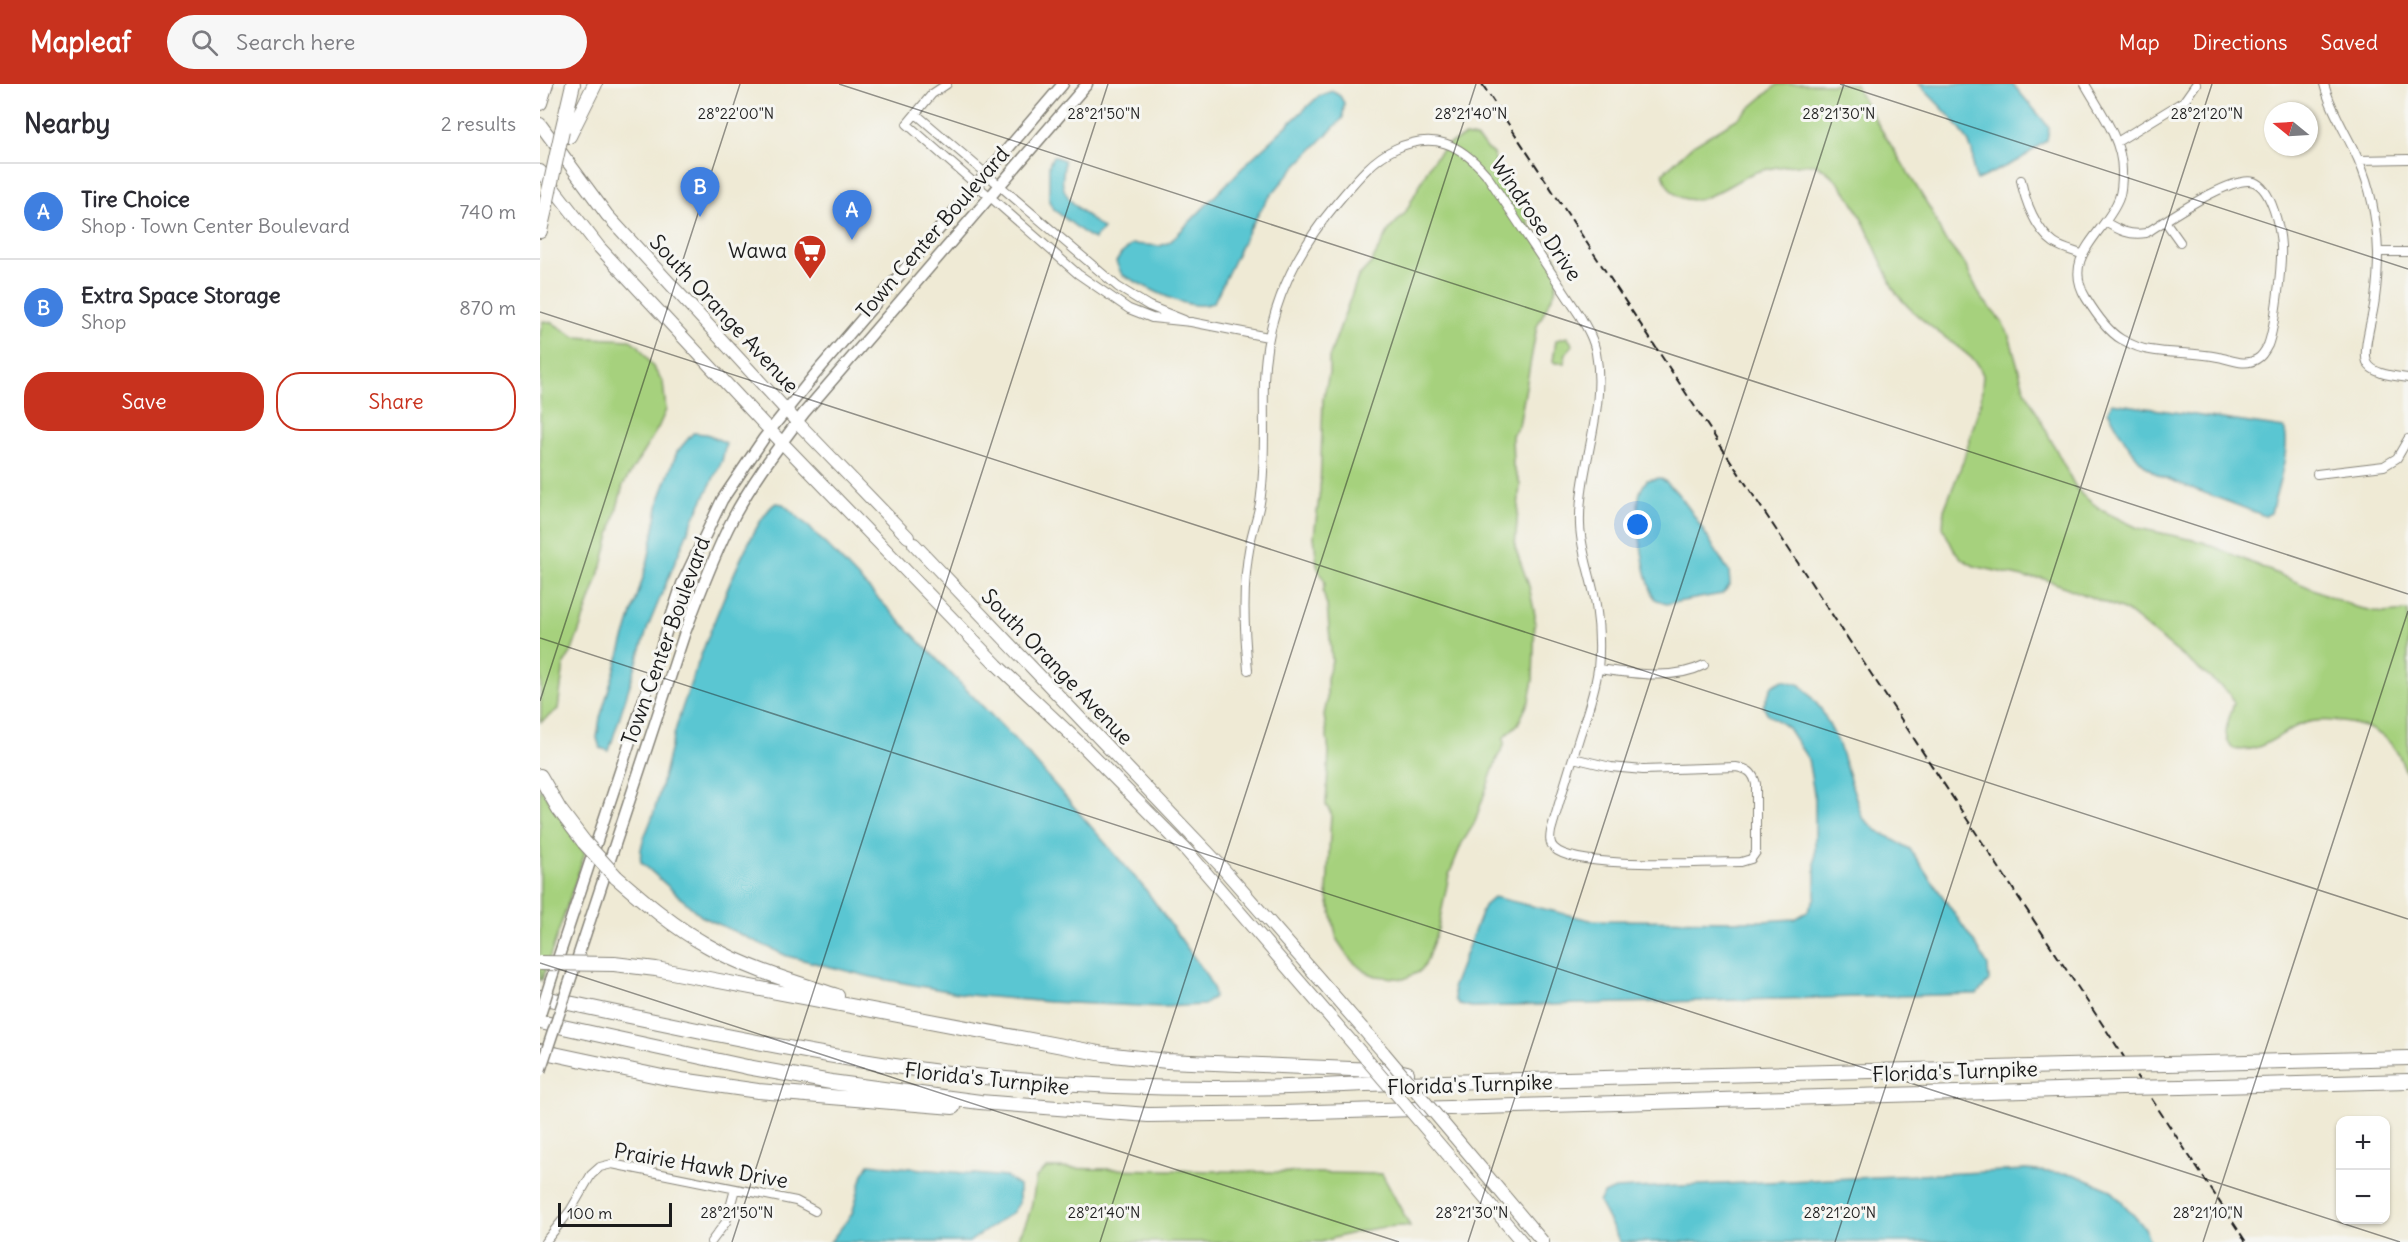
<!DOCTYPE html>
<html lang="en">
<head>
<meta charset="utf-8">
<style>
  :root { --surface:#fff; --page:#f7f7f7; --text:#2b2b33; --muted:#7c7c81; --line:#e1e1e2; --accent:#c8321e }
  body { margin:0; font-family:Delius,sans-serif; background:var(--page); color:var(--text) }
  .controls { position:absolute; right:18px; bottom:18px; display:grid; overflow:hidden; border-radius:12px; box-shadow:0 2px 4px #0004 }
  .controls button { width:54px; height:54px; display:grid; place-items:center; padding:0; border:0; border-bottom:2px solid var(--line); background:var(--surface); color:var(--text); font:30px sans-serif }
  .compass { position:absolute; left:1724px; top:18px; width:54px; height:54px; border-radius:50%; background:var(--surface); box-shadow:0 2px 4px #0004; rotate:288deg }
  .scale { position:absolute; left:18px; bottom:15px; width:114px; box-sizing:border-box; padding-left:6px; border:3px solid #1c1c1c; border-top:0; font-size:16px; line-height:21px; white-space:nowrap; color:#1c1c1c; -webkit-text-stroke:4px #f6f6f2; paint-order:stroke }
  .you { position:absolute; left:1098px; top:441px; width:21px; height:21px; margin:-15px; border:4px solid #fff; border-radius:50%; background:#1a73e8; box-shadow:0 0 0 9px #1a73e833 }
  .badge { display:grid; place-items:center; width:39px; height:39px; border-radius:50%; background:var(--accent); color:#fff; font-size:20px; font-weight:700 }
  .pin { position:absolute; translate:-50% -50px; filter:drop-shadow(0 2px 3px #0008) }
  .pin::after { content:''; position:absolute; top:32px; width:21px; height:18px; background:inherit; clip-path:polygon(0 0,100% 0,50% 100%) }
  .list { margin:0; padding:0; list-style:none }
  h2 { display:flex; justify-content:space-between; align-items:center; height:78px; margin:0; padding:0 24px; font-size:26px }
  h2 small { font-size:20px; font-weight:400; color:var(--muted) }
  .list li { display:grid; grid-template-columns:39px 1fr auto; gap:18px; align-items:center; box-sizing:border-box; height:96px; padding:0 24px; border-top:2px solid var(--line) }
  .list b { display:block; font-size:22px; white-space:nowrap }
  .list p { margin:0; font-size:20px; white-space:nowrap; color:var(--muted) }
  .list em { font-size:20px; font-style:normal; color:var(--muted) }
  .actions { display:flex; gap:12px; padding:18px 24px }
  .actions a { flex:1; padding:14px 0; border:2px solid var(--accent); border-radius:24px; text-align:center; font-size:21px; color:var(--accent) }
  .actions .main { background:var(--accent); color:#fff }
  .icon { flex:none; width:33px; height:33px; fill:none; stroke:currentColor; stroke-width:2; stroke-linecap:round; stroke-linejoin:round }
  .map { position:relative; flex:none; width:1868px; height:1158px; overflow:hidden }
  header { display:flex; align-items:center; gap:36px; box-sizing:border-box; height:84px; padding:0 30px; background:var(--accent); color:#fff }
  header strong { font-size:28px }
  nav { display:flex; gap:33px; margin-inline-start:auto; font-size:21px }
  .search { width:420px; height:54px; background:var(--page); display:flex; align-items:center; gap:15px; box-sizing:border-box; padding:0 21px; border-radius:33px; color:var(--muted); font-size:22px }
  main { display:flex }
  aside { flex:1; background:var(--surface) }
  .map>svg:first-child { display:block }
  .green { fill:#a6d17d; stroke:#61764c; stroke-width:1.5 }
  .water { fill:#5ac6d2; stroke:#3b7177; stroke-width:1.5 }
  .lines { fill:none; stroke-linecap:round; stroke-linejoin:round }
  .street-casing { stroke:#868378; stroke-width:10 }
  .secondary-casing { stroke:#868378; stroke-width:13 }
  .primary-casing { stroke:#868378; stroke-width:14 }
  .highway-casing { stroke:#868378; stroke-width:16 }
  .street { stroke:#fff; stroke-width:8 }
  .secondary { stroke:#fff; stroke-width:10 }
  .primary { stroke:#fff; stroke-width:12 }
  .highway { stroke:#fff; stroke-width:14 }
  .rail { stroke:#1c1c1c; stroke-width:2; stroke-dasharray:9 4.5; stroke-linecap:butt }
  .secondary-bridge-casing { stroke:#868378; stroke-width:13; stroke-linecap:butt }
  .primary-bridge-casing { stroke:#868378; stroke-width:14; stroke-linecap:butt }
  .highway-bridge-casing { stroke:#868378; stroke-width:16; stroke-linecap:butt }
  .secondary-bridge { stroke:#fff; stroke-width:10 }
  .primary-bridge { stroke:#fff; stroke-width:12 }
  .highway-bridge { stroke:#fff; stroke-width:14 }
  .ticks { fill:none; stroke:#1c1c1c; stroke-width:1.5; stroke-opacity:0.45 }
  .labels { text-anchor:middle; stroke-width:6; stroke-linejoin:round; paint-order:stroke }
  .street-label { font-size:21px; fill:#1c1c1c; stroke:#f6f6f2 }
  .poi-label { font-size:21px; fill:#1c1c1c; stroke:#f6f6f2; text-anchor:end }
  .ticks-label { font-size:15px; text-anchor:middle; fill:#1c1c1c; stroke:#f6f6f2; stroke-width:6; stroke-linejoin:round; paint-order:stroke }
</style>
</head>
<body>
<header>
<strong>Mapleaf</strong>
<div class="search"><svg class="icon" aria-label="search" viewBox="0 0 24 24"><circle cx="10" cy="10" r="6"/><path d="M15 15l6 6"/></svg>Search here</div>
<nav><a>Map</a><a>Directions</a><a>Saved</a></nav>
</header>
<main>
<aside>
<h2>Nearby<small>2 results</small></h2>
<ul class="list">
<li><span class="badge" style="background:#3f7fe0">A</span><div><b>Tire Choice</b><p>Shop · Town Center Boulevard</p></div><em>740 m</em></li>
<li><span class="badge" style="background:#3f7fe0">B</span><div><b>Extra Space Storage</b><p>Shop</p></div><em>870 m</em></li>
</ul>
<div class="actions"><a class="main">Save</a><a>Share</a></div>
</aside>
<div class="map">
<svg width="1868" height="1158" viewBox="0 0 1868 1158">
  <rect width="100%" height="100%" fill="#f6f6f2"/>
  <filter id="ink" filterUnits="userSpaceOnUse"><feTurbulence type="fractalNoise" baseFrequency=".0167" numOctaves="2"/><feDisplacementMap in="SourceGraphic" scale="12" xChannelSelector="R" yChannelSelector="G"/><feConvolveMatrix kernelMatrix="1 2 1 2 8 2 1 2 1" color-interpolation-filters="sRGB"/></filter>
  <filter id="wash" filterUnits="userSpaceOnUse"><feTurbulence type="fractalNoise" baseFrequency=".008" numOctaves="4" result="noise"/><feDisplacementMap in="SourceGraphic" scale="24" xChannelSelector="R" yChannelSelector="G"/><feGaussianBlur stdDeviation="1.35" result="paint"/><feColorMatrix in="noise" values="0 0 0 0 0 0 0 0 0 0 0 0 0 0 0 0 0 1.4 0 .05"/><feComposite in="paint" operator="in"/></filter>
  <g filter="url(#wash)">
    <rect width="100%" height="100%" fill="#efead5"/>
    <path class="green" d="M1238,0h78l4,11 71,115 12,27 22,28 16,32 21,25 7,13 15,53 51,98 7,9 21,16 35,17 65,14 152,65 28,6 25,-2v166c-5,-12 -10,-27 -20,-36 -19,-19 -66,-26 -91,-15 -21,10 -38,28 -63,23 -15,-14 -5,-28 0,-46l-4,-9 -104,-83 -84,-33h-15l-53,-12 -12,-7 -8,-9 -11,-22 1,-18 20,-51 17,-59 2,-25 -6,-12c-27,-25 -61,-42 -83,-73 -4,-6 -5,-14 -9,-21 -18,-35 -31,-85 -70,-105 -19,1 -41,2 -59,8 -24,8 -61,45 -85,18 -5,-6 -7,-10 -8,-17l30,-28 44,-26z
      M925,52l11,2 17,16 13,40 18,16 6,17 26,30 3,11 -4,23 -18,35 -18,100 -7,9 1,31 7,18 -5,63 14,39 6,29 -2,65 -4,21 -11,23 -14,13v9l-7,12 -23,66 -12,19 -13,32 -11,54 -13,36 -6,7 -15,7 -28,-3 -12,-5 -14,-12 -13,-19 -10,-47 4,-80 -5,-8 3,-53 -5,-37 3,-14v-23l5,-17 -5,-55 -4,-14 2,-10 -8,-16 -3,-30 6,-46 3,-91 6,-25v-16l29,-81 13,-14 18,-33 16,-17 26,-50 15,-18z
      M3,237l8,1 24,15 55,3 9,6 24,36 3,28 -8,18 -35,57 -21,81 -30,85 -8,13 -6,45 -17,13 -1,-389z
      M1027,253l6,8 -7,8 -2,10h-9l-2,-2 3,-21z
      M0,703l45,66 -43,127h-2z
      M507,1084l335,6 28,52c-31,-1 -60,7 -89,16h-306c15,-20 18,-41 21,-65z"/>
    <path class="water" d="M1379,0h94c12,16 25,28 36,44l-2,12 -28,20 -42,20c-8,-13 -1,-21 -6,-32 -10,-24 -35,-45 -52,-64z
      M792,7l8,5 4,7 -1,15 -51,52 -25,30 -19,31 -34,71c-24,13 -69,-17 -92,-27l-6,-13 5,-8 12,-10 27,2 10,-4 81,-83 68,-63z
      M513,72l11,4c1,9 -3,18 -1,25 2,17 28,33 40,44l-9,10 -6,-3 -35,-27 -4,-8v-36z
      M1572,319l172,25c8,20 -8,64 -13,85l-6,3 -105,-40c-26,-14 -38,-41 -52,-65z
      M153,349l14,1 19,9 -4,18 -31,63 -43,103 -39,124 -9,-3 -3,-10 3,-20 48,-157 12,-64 17,-45z
      M1120,394c23,12 53,70 69,94l1,13 -8,9 -56,10 -11,-5c-11,-21 -21,-84 -15,-107 2,-5 5,-9 7,-12z
      M236,419l7,1 24,21 215,222 124,143 59,83 8,15 1,9 -10,8 -42,2 -113,-5 -80,-7 -98,-18 -84,-21 -86,-40 -60,-54c-3,-16 7,-32 12,-47 10,-32 16,-65 26,-97 12,-38 70,-199 97,-215z
      M1243,596l18,5 20,24 17,33 24,75 14,13 34,19 68,99 10,18 1,15 -12,13 -506,13 -12,-3 -4,-4 -2,-14 31,-80 10,-9 96,23 172,1 33,-2 12,-7 8,-15v-98l-7,-40 -20,-31 -20,-14 -5,-8 9,-20z
      M329,1080l137,13 13,9v17l-6,9 -44,30h-139l22,-28 11,-40z
      M1486,1086l47,4 38,16 34,38 5,14h-530l-21,-40 5,-8 11,-5z"/>
  </g>
  <g filter="url(#ink)">
    <g class="lines">
      <g class="street-casing">
        <path id="street" d="M407,0l-15,10 -25,30 171,150 51,35 23,9 39,4 77,15
          M1545,0c15,27 37,55 37,87 0,7 0,19 -3,27 -12,34 -59,58 -33,100 8,13 21,33 35,41 9,5 19,10 29,11 23,4 45,2 68,7 12,2 27,10 39,2 4,-2 9,-10 11,-14 7,-18 14,-79 13,-99 -1,-17 -9,-57 -27,-64 -21,-8 -87,38 -108,51 -17,3 -27,-3 -41,-11
          M1784,0c7,27 23,50 34,75 13,29 19,62 20,94 0,14 -1,31 -3,45 -1,16 -13,50 -8,64 5,13 29,14 41,16
          M376,30l202,173 31,19 35,14
          M1577,58l67,-41 12,-17
          M1819,76l49,-1
          M1481,96c4,21 15,50 33,63 7,5 19,8 27,11
          M1625,137l15,21
          M1838,168h30
          M1777,390l67,-8 13,-8 11,-19
          M1058,585c33,4 75,12 106,-4
          M708,586c-4,-43 -6,-84 2,-126 3,-17 10,-33 11,-49 5,-38 2,-75 3,-114 2,-67 29,-126 72,-177 17,-20 35,-44 59,-55 39,-18 65,-5 91,25l94,142c7,12 14,24 16,37 11,57 -18,115 -16,172 1,28 12,53 16,80 3,20 4,44 2,64 -3,22 -11,45 -18,66 -10,32 -20,64 -29,96 -1,6 -2,12 3,17 21,22 153,14 187,14l10,-3 5,-7v-68c-3,-12 -8,-15 -20,-17l-93,3 -32,-3 -38,-9
          M5,1158l25,-31 21,-36 9,-8 12,-3 184,37 19,10
          M171,1158l15,-20 9,-33"/>
      </g>
      <g class="secondary-casing">
        <path id="secondary" d="M11,896l131,-396 40,-84 42,-62 52,-65 247,-289
          M29,900l115,-349c14,-37 27,-72 44,-107 20,-41 48,-78 76,-115l283,-329"/>
      </g>
      <g class="primary-casing">
        <path id="primary" d="M0,40l67,91 190,207 111,115
          M0,87l59,76 164,176 234,242 86,81 103,104 176,204
          M374,460l305,320 165,189
          M913,1051l90,107
          M892,1052l90,106"/>
      </g>
      <g class="highway-casing">
        <path id="highway" d="M0,19l6,-19
          M22,47l11,-47
          M29,52l26,-52
          M0,147l6,-26
          M0,692l19,33 25,33
          M76,793c30,26 58,50 92,69 40,23 86,36 129,50
          M74,880l42,5 448,85 63,7 231,10 9,2
          M0,913c123,26 245,53 369,71 151,21 305,24 457,16l741,-19
          M0,938l207,45 84,15 149,20 168,13 133,-2 841,-25
          M0,967l127,27 91,13 195,16
          M1628,980l240,-6
          M1641,1003l227,-6"/>
      </g>
      <use href="#street" class="street"/>
      <use href="#secondary" class="secondary"/>
      <use href="#primary" class="primary"/>
      <use href="#highway" class="highway"/>
      <path class="rail" d="M942,0l764,1158"/>
      <g class="secondary-bridge-casing">
        <path id="secondary-bridge" d="M0,931l11,-35
          M0,987l29,-87"/>
      </g>
      <g class="primary-bridge-casing">
        <path id="primary-bridge" d="M844,969l69,82
          M822,970l70,82"/>
      </g>
      <g class="highway-bridge-casing">
        <path id="highway-bridge" d="M6,121l16,-74
          M44,758l32,35
          M0,879l74,1
          M1567,981l61,-1
          M1582,1004l59,-1"/>
      </g>
      <use href="#secondary-bridge" class="secondary-bridge"/>
      <use href="#primary-bridge" class="primary-bridge"/>
      <use href="#highway-bridge" class="highway-bridge"/>
    </g>
  </g>
  <path class="ticks" d="M299,0l1569,510M1300,0l568,185M0,228l1868,607M0,554l1860,604M0,617l200,-617M0,879l859,279M192,1158l376,-1158M560,1158l376,-1158M928,1158l376,-1158M1295,1158l377,-1158M1663,1158l205,-631"/>
  <defs>
    <g id="supermarket-pin" transform="scale(1.725)"><path d="M0 17L-7.5 6A9.5 9.5 0 1 1 7.5 6Z" fill="#c8321e" stroke="#f6f6f2"/><path d="M-6-5.5h2.5l.6 2H6L4.5 2H-2.5L-4.4-4H-6ZM-1.5 3.2a1.3 1.3 0 1 0 .1 0ZM3 3.2a1.3 1.3 0 1 0 .1 0Z" fill="#fff"/></g>
  </defs>
  <g fill-rule="evenodd">
    <use href="#supermarket-pin" x="270" y="167"/>
  </g>
  <g class="labels">
    <g class="street-label">
      <text transform="translate(996 135) rotate(56)" y="7">Windrose Drive</text>
      <text transform="translate(393 149) rotate(-49)" y="7">Town Center Boulevard</text>
      <text transform="translate(184 230) rotate(47)" y="7">South Orange Avenue</text>
      <text transform="translate(126 557) rotate(-70)" y="7">Town Center Boulevard</text>
      <text transform="translate(517 583) rotate(46)" y="7">South Orange Avenue</text>
      <text transform="translate(1415 988) rotate(-2)" y="7">Florida's Turnpike</text>
      <text transform="translate(447 995) rotate(6)" y="7">Florida's Turnpike</text>
      <text transform="translate(930 1001) rotate(-2)" y="7">Florida's Turnpike</text>
      <text transform="translate(161 1082) rotate(10)" y="7">Prairie Hawk Drive</text>
    </g>
    <g class="poi-label">
      <text x="247" y="174">Wawa</text>
    </g>
  </g>
  <g class="ticks-label">
    <text x="196" y="35">28°22'00"N</text>
    <text x="564" y="35">28°21'50"N</text>
    <text x="931" y="35">28°21'40"N</text>
    <text x="1299" y="35">28°21'30"N</text>
    <text x="1667" y="35">28°21'20"N</text>
    <text x="197" y="1134">28°21'50"N</text>
    <text x="564" y="1134">28°21'40"N</text>
    <text x="932" y="1134">28°21'30"N</text>
    <text x="1300" y="1134">28°21'20"N</text>
    <text x="1668" y="1134">28°21'10"N</text>
  </g>
</svg>
<div class="controls">
<button>+</button>
<button>−</button>
</div>
<svg class="compass" viewBox="-18 -18 36 36"><path d="M0-13l5 13h-10z" fill="#e53935"/><path d="M0 13l5-13h-10z" fill="#7c7c81"/></svg>
<div class="scale">100 m</div>
<div class="you"></div>
<div class="pin badge" style="left:312px;top:156px;background:#3f7fe0">A</div>
<div class="pin badge" style="left:160px;top:133px;background:#3f7fe0">B</div>
</div>
</main>
</body>
</html>
